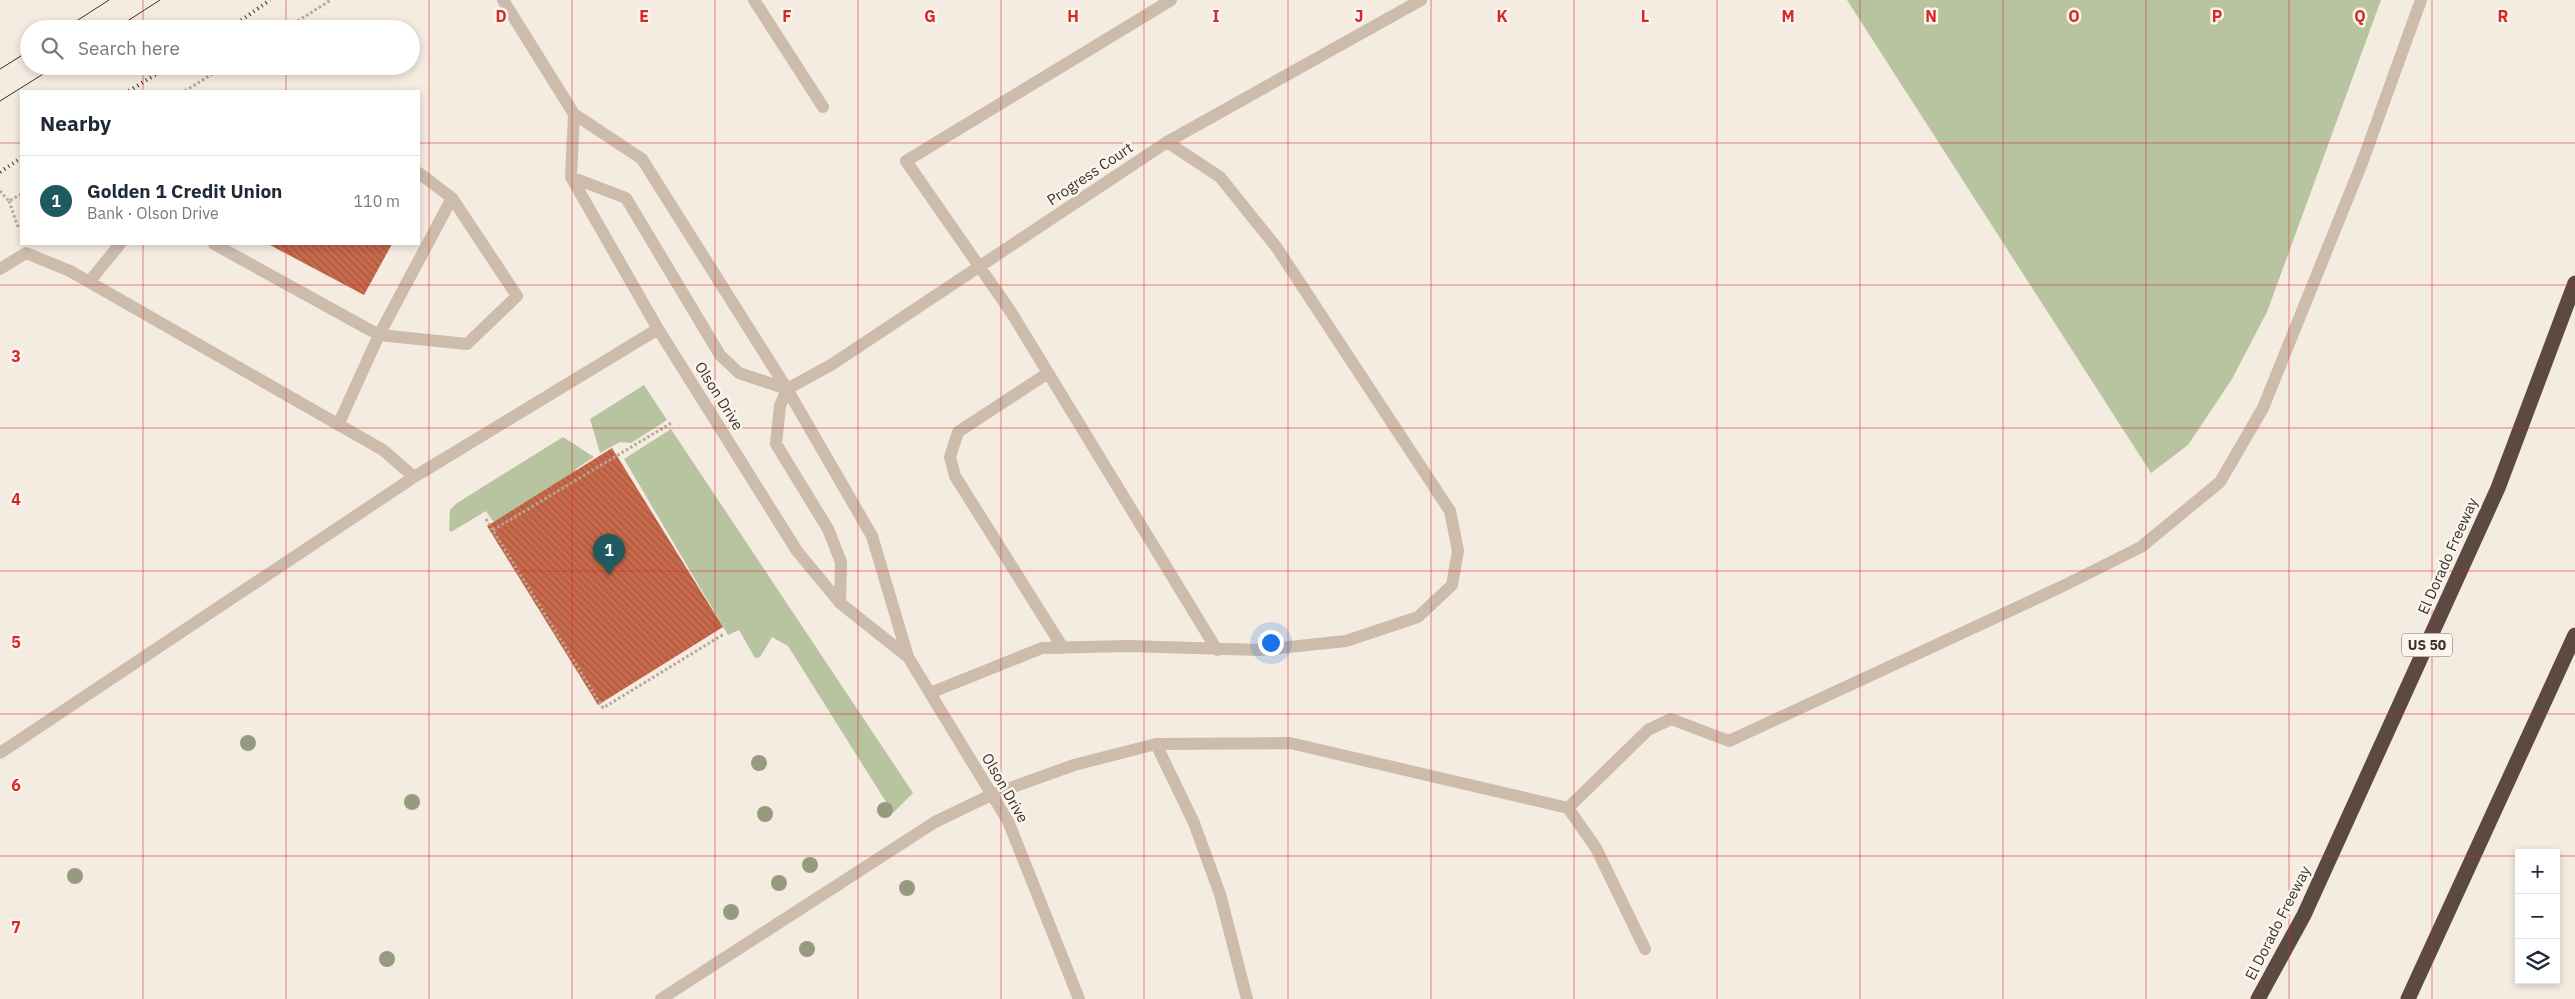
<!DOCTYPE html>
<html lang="en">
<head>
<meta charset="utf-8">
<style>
  :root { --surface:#fff; --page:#f2f2f3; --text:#1f2937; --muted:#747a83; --line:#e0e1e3; --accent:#1f5a5e }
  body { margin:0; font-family:"IBM Plex Sans",sans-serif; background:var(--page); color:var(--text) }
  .controls { position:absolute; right:15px; bottom:15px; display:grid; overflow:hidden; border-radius:0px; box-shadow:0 2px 8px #0003 }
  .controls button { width:45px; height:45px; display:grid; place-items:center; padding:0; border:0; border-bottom:1px solid var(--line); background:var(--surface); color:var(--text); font:25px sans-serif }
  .you { position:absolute; left:1270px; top:642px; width:18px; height:18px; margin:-12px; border:4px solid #fff; border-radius:50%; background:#1a73e8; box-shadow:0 0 0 8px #1a73e833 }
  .badge { display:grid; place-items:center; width:32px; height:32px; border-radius:50%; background:var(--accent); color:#fff; font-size:16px; font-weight:700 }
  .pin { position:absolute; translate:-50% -41px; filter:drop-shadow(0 1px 2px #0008) }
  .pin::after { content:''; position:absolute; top:26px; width:18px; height:15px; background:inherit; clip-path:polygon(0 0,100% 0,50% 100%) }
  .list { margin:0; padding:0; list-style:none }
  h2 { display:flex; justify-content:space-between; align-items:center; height:65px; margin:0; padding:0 20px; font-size:21px }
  h2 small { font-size:16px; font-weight:400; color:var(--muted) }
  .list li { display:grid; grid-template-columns:32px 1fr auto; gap:15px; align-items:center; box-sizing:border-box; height:90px; padding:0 20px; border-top:1px solid var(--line) }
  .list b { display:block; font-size:19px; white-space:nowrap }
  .list p { margin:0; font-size:16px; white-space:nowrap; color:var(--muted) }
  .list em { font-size:16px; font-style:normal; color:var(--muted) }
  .icon { flex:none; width:28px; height:28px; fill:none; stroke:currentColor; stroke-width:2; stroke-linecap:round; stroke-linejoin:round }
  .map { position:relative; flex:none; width:2575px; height:999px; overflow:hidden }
  .search { position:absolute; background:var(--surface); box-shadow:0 2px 8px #0003; left:20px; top:20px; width:400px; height:55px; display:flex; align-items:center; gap:12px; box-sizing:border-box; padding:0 18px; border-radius:28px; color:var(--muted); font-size:19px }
  .panel { position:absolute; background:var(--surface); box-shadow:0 2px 8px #0003; left:20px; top:90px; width:400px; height:155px; border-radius:0px }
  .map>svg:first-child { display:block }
  .grass { fill:#b8c4a0 }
  .building { fill:url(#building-back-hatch) }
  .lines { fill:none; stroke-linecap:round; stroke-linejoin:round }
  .path { stroke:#b9a596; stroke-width:3; stroke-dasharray:2.5 2.5; stroke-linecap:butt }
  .minor { stroke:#cdbbac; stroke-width:12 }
  .highway { stroke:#5c4a42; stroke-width:15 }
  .tram { stroke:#3b302b; stroke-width:1 }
  .rail { stroke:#3b302b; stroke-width:4; stroke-dasharray:1 4; stroke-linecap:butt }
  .tree { fill:#969b7f }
  .grid { fill:none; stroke:#d62828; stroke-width:1; stroke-opacity:0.55 }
  .labels { text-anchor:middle; stroke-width:5; stroke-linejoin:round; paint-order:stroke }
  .shield { fill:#fbf5ee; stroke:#756b66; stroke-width:1 }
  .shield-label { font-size:14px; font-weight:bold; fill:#3b302b }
  .street-label { font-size:15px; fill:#3b302b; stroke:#fbf5ee }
  .grid-label { font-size:16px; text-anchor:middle; font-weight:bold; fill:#d62828; stroke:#fbf5ee; stroke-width:5; stroke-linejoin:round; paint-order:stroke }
</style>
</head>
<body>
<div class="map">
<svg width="2575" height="999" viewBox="0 0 2575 999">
  <defs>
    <pattern id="building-back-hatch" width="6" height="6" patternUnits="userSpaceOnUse" patternTransform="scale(1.25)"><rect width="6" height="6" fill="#c8694b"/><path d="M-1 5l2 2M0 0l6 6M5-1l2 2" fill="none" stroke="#a4573f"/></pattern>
  </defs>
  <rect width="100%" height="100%" fill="#f4ebe1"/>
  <path class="grass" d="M1847,0h534l-114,312 -35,67 -44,66 -37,28z
    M644,385l23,35 -36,23 -11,-1 -20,11 -10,-34z
    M671,429l242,364 -20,20 -105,-167 -16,-9 -12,20 -5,1 -16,-28 -11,5 -104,-176z
    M563,437l31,20 -18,12 -2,5 -77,49 -5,-3 -6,-9 -35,21 -2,-2 1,-20 7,-7z"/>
  <path class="building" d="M268,244h124l-28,51z
    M612,448l111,179 -125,78 -111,-179z"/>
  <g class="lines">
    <path class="path" d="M285,29l46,-29
      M185,91l40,-25
      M0,191l9,10 12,-7
      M9,201l9,26
      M486,519l117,189 121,-74
      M493,530l180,-108"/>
    <path class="minor" d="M503,0l71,114 68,45 145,230 85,147 36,121 100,164 71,178
      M754,0l69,107
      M1171,0l-265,161 105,151 206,338
      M574,114l-3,63 87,152 139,222 43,52 68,54
      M571,177l55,21 94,157 19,18 48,16
      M214,244l165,91 88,9 50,-48 -65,-98
      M0,269l26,-16 44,18 313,179 31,27
      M89,282l31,-38
      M1048,373l-90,59 -8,25 5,19 108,172
      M787,389l44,-24 336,-223 254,-142
      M787,389l-7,17 -4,38 52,85 13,33 -1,41
      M338,425l41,-90 73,-137 -33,-25
      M930,693l112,-45 86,-2 132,4 86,-9 72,-24 34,-32 6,-34 -8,-40 -173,-263 -57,-71 -53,-35
      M1156,744l38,79 26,71 27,105
      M0,753l414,-276 244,-148
      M1568,808l80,-78 23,-11 58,22 332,-154 80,-40 79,-65 43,-74 99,-245 59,-163
      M661,999l274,-177 56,-27 83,-30 82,-21 134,-1 278,65 28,40 49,101"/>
    <path class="highway" d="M2258,999l46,-84 194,-427 77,-205
      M2408,999l167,-364"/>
    <path class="tram" d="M64,29l45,-29
      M115,29l45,-29
      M0,69l29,-18
      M0,101l56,-35"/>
    <path class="rail" d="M229,29l41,-29
      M129,91l40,-25
      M0,172l21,-14"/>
  </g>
  <g class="tree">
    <circle cx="248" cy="743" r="8"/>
    <circle cx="759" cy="763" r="8"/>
    <circle cx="412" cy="802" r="8"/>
    <circle cx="885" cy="810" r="8"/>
    <circle cx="765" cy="814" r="8"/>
    <circle cx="810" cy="865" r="8"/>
    <circle cx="75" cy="876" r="8"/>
    <circle cx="779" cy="883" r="8"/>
    <circle cx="907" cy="888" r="8"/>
    <circle cx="731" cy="912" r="8"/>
    <circle cx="807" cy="949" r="8"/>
    <circle cx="387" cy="959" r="8"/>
  </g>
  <path class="grid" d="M143,0v29M286,0v29M429,0v999M572,0v999M715,0v999M858,0v999M1001,0v999M1144,0v999M1288,0v999M1431,0v999M1574,0v999M1717,0v999M1860,0v999M2003,0v999M2146,0v999M2289,0v999M2432,0v999M143,66v25M286,66v25M0,143h21M419,143h2156M143,244v755M286,244v755M0,285h2575M0,428h2575M0,571h2575M0,714h2575M0,856h2519M2556,856h19"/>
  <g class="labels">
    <rect class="shield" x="2402" y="633.5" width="50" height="23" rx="4"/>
    <g class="shield-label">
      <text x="2427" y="650">US 50</text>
    </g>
    <g class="street-label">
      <text transform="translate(1090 174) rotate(-34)" y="5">Progress Court</text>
      <text transform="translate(719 396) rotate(58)" y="5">Olson Drive</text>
      <text transform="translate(2448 556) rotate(-66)" y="5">El Dorado Freeway</text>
      <text transform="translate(1005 788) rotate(60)" y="5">Olson Drive</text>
      <text transform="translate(2278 923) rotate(-63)" y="5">El Dorado Freeway</text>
    </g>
  </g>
  <g class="grid-label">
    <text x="501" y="22">D</text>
    <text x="644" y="22">E</text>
    <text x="787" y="22">F</text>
    <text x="930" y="22">G</text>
    <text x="1073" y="22">H</text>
    <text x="1216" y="22">I</text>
    <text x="1359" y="22">J</text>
    <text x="1502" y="22">K</text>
    <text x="1645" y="22">L</text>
    <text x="1788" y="22">M</text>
    <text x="1931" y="22">N</text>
    <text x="2074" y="22">O</text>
    <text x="2217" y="22">P</text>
    <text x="2360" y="22">Q</text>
    <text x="2503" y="22">R</text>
    <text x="16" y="362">3</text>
    <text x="16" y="505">4</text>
    <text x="16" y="648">5</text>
    <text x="16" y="791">6</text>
    <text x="16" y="933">7</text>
  </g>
</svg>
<div class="controls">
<button>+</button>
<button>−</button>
<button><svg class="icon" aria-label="layers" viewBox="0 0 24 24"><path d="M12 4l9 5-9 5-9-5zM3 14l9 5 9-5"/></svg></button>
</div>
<div class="you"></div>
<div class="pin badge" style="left:609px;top:575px">1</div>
<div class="search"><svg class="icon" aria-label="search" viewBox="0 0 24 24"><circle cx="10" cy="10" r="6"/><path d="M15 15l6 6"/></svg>Search here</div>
<section class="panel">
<h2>Nearby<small></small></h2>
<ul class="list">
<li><span class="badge">1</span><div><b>Golden 1 Credit Union</b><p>Bank · Olson Drive</p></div><em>110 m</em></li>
</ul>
</section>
</div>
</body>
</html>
